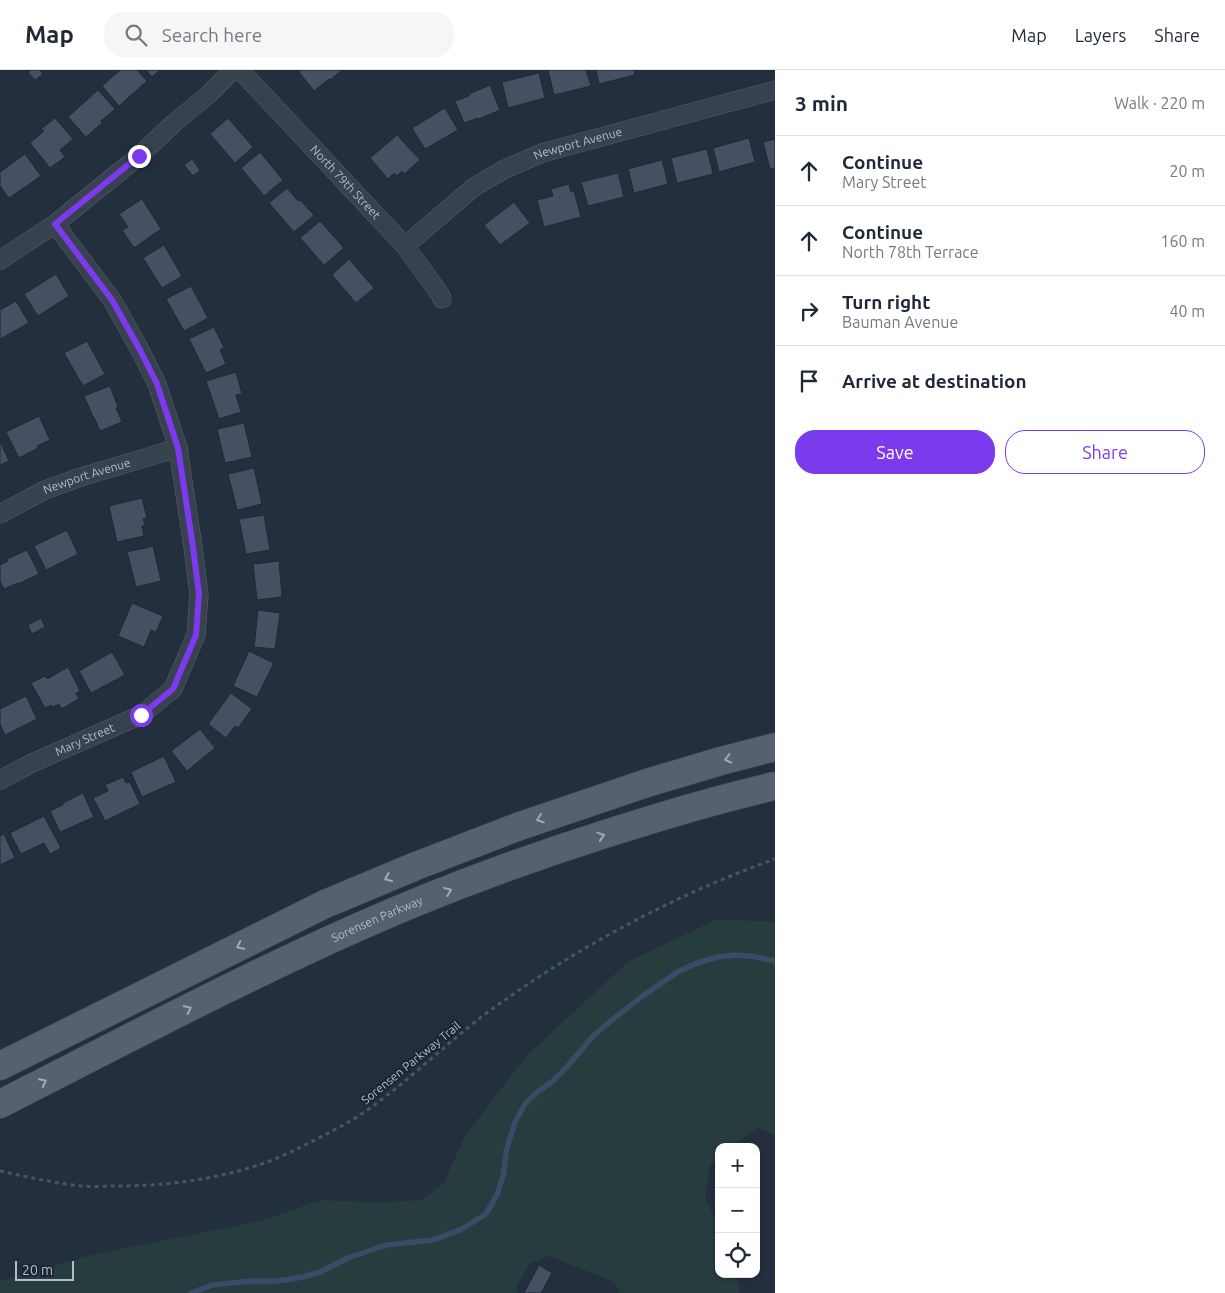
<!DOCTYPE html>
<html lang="en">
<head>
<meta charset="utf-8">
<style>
  :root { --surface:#fff; --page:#f6f6f7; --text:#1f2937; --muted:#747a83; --line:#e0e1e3; --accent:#7c3aed }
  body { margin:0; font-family:Ubuntu,sans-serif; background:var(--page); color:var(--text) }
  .controls { position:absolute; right:15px; bottom:15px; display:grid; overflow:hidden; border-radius:10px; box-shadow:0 1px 4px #0004 }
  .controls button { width:45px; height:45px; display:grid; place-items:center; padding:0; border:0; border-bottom:1px solid var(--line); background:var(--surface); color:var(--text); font:25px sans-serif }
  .scale { position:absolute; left:15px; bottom:12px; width:59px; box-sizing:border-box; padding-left:5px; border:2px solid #b4bcc9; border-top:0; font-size:14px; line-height:18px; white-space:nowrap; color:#b4bcc9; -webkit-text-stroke:4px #1d2633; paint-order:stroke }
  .stop { position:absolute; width:15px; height:15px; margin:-11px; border:4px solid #7c3aed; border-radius:50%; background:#fff }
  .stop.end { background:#7c3aed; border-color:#fff; box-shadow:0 1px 5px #0008 }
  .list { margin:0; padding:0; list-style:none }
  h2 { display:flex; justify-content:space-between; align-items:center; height:65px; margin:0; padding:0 20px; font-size:21px }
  h2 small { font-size:16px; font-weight:400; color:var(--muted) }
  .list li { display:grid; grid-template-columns:32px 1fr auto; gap:15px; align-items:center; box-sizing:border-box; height:70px; padding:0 20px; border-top:1px solid var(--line) }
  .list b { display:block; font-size:19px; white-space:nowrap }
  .list p { margin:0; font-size:16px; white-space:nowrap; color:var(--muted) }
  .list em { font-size:16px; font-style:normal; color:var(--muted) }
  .actions { display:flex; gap:10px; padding:15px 20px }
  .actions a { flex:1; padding:11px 0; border:1px solid var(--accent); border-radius:20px; text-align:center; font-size:18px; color:var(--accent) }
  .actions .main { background:var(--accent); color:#fff }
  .icon { flex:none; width:28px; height:28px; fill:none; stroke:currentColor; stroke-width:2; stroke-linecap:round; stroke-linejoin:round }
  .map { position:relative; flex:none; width:775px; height:1223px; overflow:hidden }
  header { display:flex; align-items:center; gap:30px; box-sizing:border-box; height:70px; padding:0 25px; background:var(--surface); border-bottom:1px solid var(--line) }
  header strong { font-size:24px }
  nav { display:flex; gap:28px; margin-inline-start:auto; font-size:18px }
  .search { width:350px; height:45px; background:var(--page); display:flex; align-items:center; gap:12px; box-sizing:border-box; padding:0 18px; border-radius:20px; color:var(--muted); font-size:19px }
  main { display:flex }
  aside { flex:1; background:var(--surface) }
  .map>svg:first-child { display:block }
  .green { fill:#263c3f }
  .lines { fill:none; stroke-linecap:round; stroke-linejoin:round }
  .stream { stroke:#394c67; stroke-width:5.5 }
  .building { fill:#455162; stroke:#1f2835 }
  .minor-casing { stroke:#565f6c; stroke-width:19 }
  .primary-casing { stroke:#414a57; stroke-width:29 }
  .path { stroke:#44595c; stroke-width:3; stroke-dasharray:4 4; stroke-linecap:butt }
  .minor { stroke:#38414e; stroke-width:18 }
  .primary { stroke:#56606e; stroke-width:28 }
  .oneway { stroke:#a1aab7 }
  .route { stroke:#7c3aed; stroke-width:6 }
  .labels { text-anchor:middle; stroke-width:4.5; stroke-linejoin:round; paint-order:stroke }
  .street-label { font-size:12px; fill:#b4bcc9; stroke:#1d2633 }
</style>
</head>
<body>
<header>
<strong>Map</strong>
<div class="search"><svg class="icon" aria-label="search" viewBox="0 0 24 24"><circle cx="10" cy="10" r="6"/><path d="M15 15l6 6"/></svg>Search here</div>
<nav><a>Map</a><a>Layers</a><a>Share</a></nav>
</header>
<main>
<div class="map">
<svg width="775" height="1223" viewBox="0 0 775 1223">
  <rect width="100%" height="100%" fill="#242f3e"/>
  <path class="green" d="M717,849l58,3v213l-18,-7 -25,19h-13v11l-9,7 -5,32 14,32v45h17l4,16 -2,3h-118l-6,-11 -65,-26 -19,7 -14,25 1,5h-517v-12l99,-28 162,-32 60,-21 57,3 43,-3 22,-16 22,-48 62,-81 101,-93z"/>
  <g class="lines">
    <path class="stream" d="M191,1223l21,-8 38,-4h27l26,-4 17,-5 28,-14 38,-13 47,-5 29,-11 24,-15 11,-19 6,-19 4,-28 8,-26 10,-18 11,-11 17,-12 14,-14 26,-31 24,-20 27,-21 35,-24 21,-9 18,-5 16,-2 17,1 24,5"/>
  </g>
  <path class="building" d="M31,0h8l4,4 -8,6 -7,-8z
    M120,0h17l10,11 -28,25 -17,-20z
    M146,0h14l-8,7z
    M301,0h41l-12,10 -1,-1 -15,12 -15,-19z
    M548,0h38l5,16 -37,9z
    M596,0h38l1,5 -36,9z
    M539,3l6,25 -37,10 -6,-26z
    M490,15l10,25 -21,9 -1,-1 -14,5 -9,-22 14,-5v-2z
    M98,20l17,19 -14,12 1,2 -16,14 -18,-20z
    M445,38l13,22 -33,19 -13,-21z
    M55,48l18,21 -13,11 5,7 -15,11 -20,-25 14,-12 -3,-2z
    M228,48l25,29 -18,16 -25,-29z
    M397,65l23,25 -16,14 -2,-3 -5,5 -3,-3 -6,6 -18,-21z
    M749,68l6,24 -36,10 -6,-24z
    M775,69v29l-5,1 -7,-27z
    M707,79l6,25 -36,9 -6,-25z
    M260,82l23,28 -19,16 -23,-28z
    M25,84l16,22 -32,22 -9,-12v-14z
    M192,89l8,11 -7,6 -9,-11z
    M662,90l6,24 -34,9 -6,-24z
    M618,103l6,24 -36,9 -7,-24z
    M569,114l2,8 3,-1 7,26 -37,10 -7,-27 16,-4 -2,-7z
    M287,118l11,13 2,-1 14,15 -20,17 -25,-29z
    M142,129l19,30 -27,19 -12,-18 6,-3 -9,-13z
    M514,132l16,21 -30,22 -16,-20z
    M320,151l24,27 -20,17 -24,-27z
    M164,175l18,31 -20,12 -19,-30z
    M349,189l25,29 -18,15 -24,-28z
    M56,204l13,22 -31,20 -14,-22z
    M191,216l17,32 -24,13 -18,-32z
    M16,231l13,22 -29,16v-29z
    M214,257l10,21 -4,2 6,14 -20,9 -17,-34z
    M87,271l18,33 -22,12 -19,-33z
    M236,302l6,22 -6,1 5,17 -22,7 -13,-38z
    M110,316l8,21 -2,1 6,14 -22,9 -6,-14h-1l-9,-21z
    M39,346l11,24 -13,6 1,2 -19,10 -13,-26z
    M244,353l8,34 -27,6 -8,-34z
    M0,371l9,20 -9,4z
    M254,398l8,36 -25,6 -9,-36z
    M142,428l5,20 -4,1 2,6 -3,1 2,10 -27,6 -8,-36z
    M264,445l6,35 -24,4 -7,-35z
    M67,460l11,24 -32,16 -12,-24z
    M153,476l8,35 -25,6 -9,-35z
    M27,480l12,24 -21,10v-1l-14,6 -4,-8v-16l8,-4 -1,-2z
    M279,491l3,36 -25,3 -4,-36z
    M132,533l31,13 -7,16 -5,-2 -7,17 -26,-11z
    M258,540l22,3 -5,36 -21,-2z
    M41,548l4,9 -13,7 -4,-9z
    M249,581l25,12 -17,34 -24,-11z
    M112,582l13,23 -34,18 -12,-22z
    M68,597l12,24 -4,2 3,6 -18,10 -2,-5 -6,3 -2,-2 -6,3 -14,-25 14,-7 2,3z
    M231,623l21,16 -14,19 -3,-2 -9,12 -18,-14z
    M26,626l11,23 -32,16 -5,-11v-15z
    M200,659l15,19 -28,23 -16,-20z
    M164,686l12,26 -34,15 -11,-25z
    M123,707l3,6 4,-1 10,22 -35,17 -12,-23 15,-7 -3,-6z
    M83,723l11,24 -34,15 -10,-21 13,-6v-2z
    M44,746l17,32 -11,6 -6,-11 -23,11 -11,-21z
    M4,764l11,24 -15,7v-29z
    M539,1195l13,8 -11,20h-17z"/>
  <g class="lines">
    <g class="minor-casing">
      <g id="minor">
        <path id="s1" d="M240,0l165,176 35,48 2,5"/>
        <path id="s2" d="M405,176l69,-59 31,-18 37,-16 233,-63"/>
        <path d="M0,190l55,-36 84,-68 35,-33 34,-28 25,-25"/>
        <path id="s3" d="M0,444l45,-24 36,-13 97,-29"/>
        <path id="s4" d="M0,710l32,-17 109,-48 32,-26 23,-54 3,-41 -6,-47 -15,-99 -21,-64 -17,-34 -28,-50 -57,-76"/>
      </g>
    </g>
    <g class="primary-casing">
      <g id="primary">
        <path d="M0,996l325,-162 91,-38 101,-39 133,-45 71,-21 54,-14"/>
        <path id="s5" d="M0,1034c118,-60 235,-122 356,-176 81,-36 164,-67 249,-94 56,-18 112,-35 170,-48"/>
      </g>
    </g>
    <path class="path" d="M0,1101c27,6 54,12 81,15 12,1 24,0 35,0 52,0 105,-7 154,-25 15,-6 29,-13 43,-20 17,-9 34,-17 50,-28 44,-30 82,-69 125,-101 88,-64 184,-116 287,-153"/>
    <use href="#minor" class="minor"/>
    <use href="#primary" class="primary"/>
  </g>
  <defs><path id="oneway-chevron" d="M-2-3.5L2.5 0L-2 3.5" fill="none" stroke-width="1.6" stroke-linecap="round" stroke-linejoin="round" transform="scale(1.25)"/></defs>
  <g class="oneway">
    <use href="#oneway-chevron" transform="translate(728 689) rotate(166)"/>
    <use href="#oneway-chevron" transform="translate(540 749) rotate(161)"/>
    <use href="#oneway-chevron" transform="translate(601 766) rotate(-18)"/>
    <use href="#oneway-chevron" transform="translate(388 808) rotate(157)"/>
    <use href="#oneway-chevron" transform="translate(448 821) rotate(-22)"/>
    <use href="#oneway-chevron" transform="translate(240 876) rotate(154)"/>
    <use href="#oneway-chevron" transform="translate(188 939) rotate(-26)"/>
    <use href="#oneway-chevron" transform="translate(43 1012) rotate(-27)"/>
  </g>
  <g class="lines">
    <path class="route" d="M139,86l-84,68 57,76 28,50 17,34 21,64 15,99 6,47 -3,41 -23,54 -32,26"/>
  </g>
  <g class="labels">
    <g class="street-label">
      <text dy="4" stroke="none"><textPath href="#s2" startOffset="204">Newport Avenue</textPath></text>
      <text dy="4" stroke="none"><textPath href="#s1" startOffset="154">North 79th Street</textPath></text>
      <text dy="4" stroke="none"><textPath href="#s3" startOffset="95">Newport Avenue</textPath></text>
      <text dy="4" stroke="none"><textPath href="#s4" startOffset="94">Mary Street</textPath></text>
      <text dy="4" stroke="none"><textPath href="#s5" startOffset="420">Sorensen Parkway</textPath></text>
      <text transform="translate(411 993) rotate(-39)" y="4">Sorensen Parkway Trail</text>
    </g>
  </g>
</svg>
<div class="controls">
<button>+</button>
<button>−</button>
<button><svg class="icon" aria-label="locate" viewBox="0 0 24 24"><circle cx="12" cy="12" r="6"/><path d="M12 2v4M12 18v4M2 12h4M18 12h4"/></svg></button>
</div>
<div class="scale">20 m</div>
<div class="stop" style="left:141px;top:645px"></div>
<div class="stop end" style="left:139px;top:86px"></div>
</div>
<aside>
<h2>3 min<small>Walk · 220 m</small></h2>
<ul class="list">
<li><svg class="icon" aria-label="ahead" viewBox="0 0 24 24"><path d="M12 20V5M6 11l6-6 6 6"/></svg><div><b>Continue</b><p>Mary Street</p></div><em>20 m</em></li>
<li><svg class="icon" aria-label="ahead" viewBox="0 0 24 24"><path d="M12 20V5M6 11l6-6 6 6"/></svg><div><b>Continue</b><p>North 78th Terrace</p></div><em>160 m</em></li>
<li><svg class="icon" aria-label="right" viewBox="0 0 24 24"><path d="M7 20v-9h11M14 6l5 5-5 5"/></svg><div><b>Turn right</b><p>Bauman Avenue</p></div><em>40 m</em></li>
<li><svg class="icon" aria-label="arrive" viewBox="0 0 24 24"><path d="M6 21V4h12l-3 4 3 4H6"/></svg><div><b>Arrive at destination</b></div></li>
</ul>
<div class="actions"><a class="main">Save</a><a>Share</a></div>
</aside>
</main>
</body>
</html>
